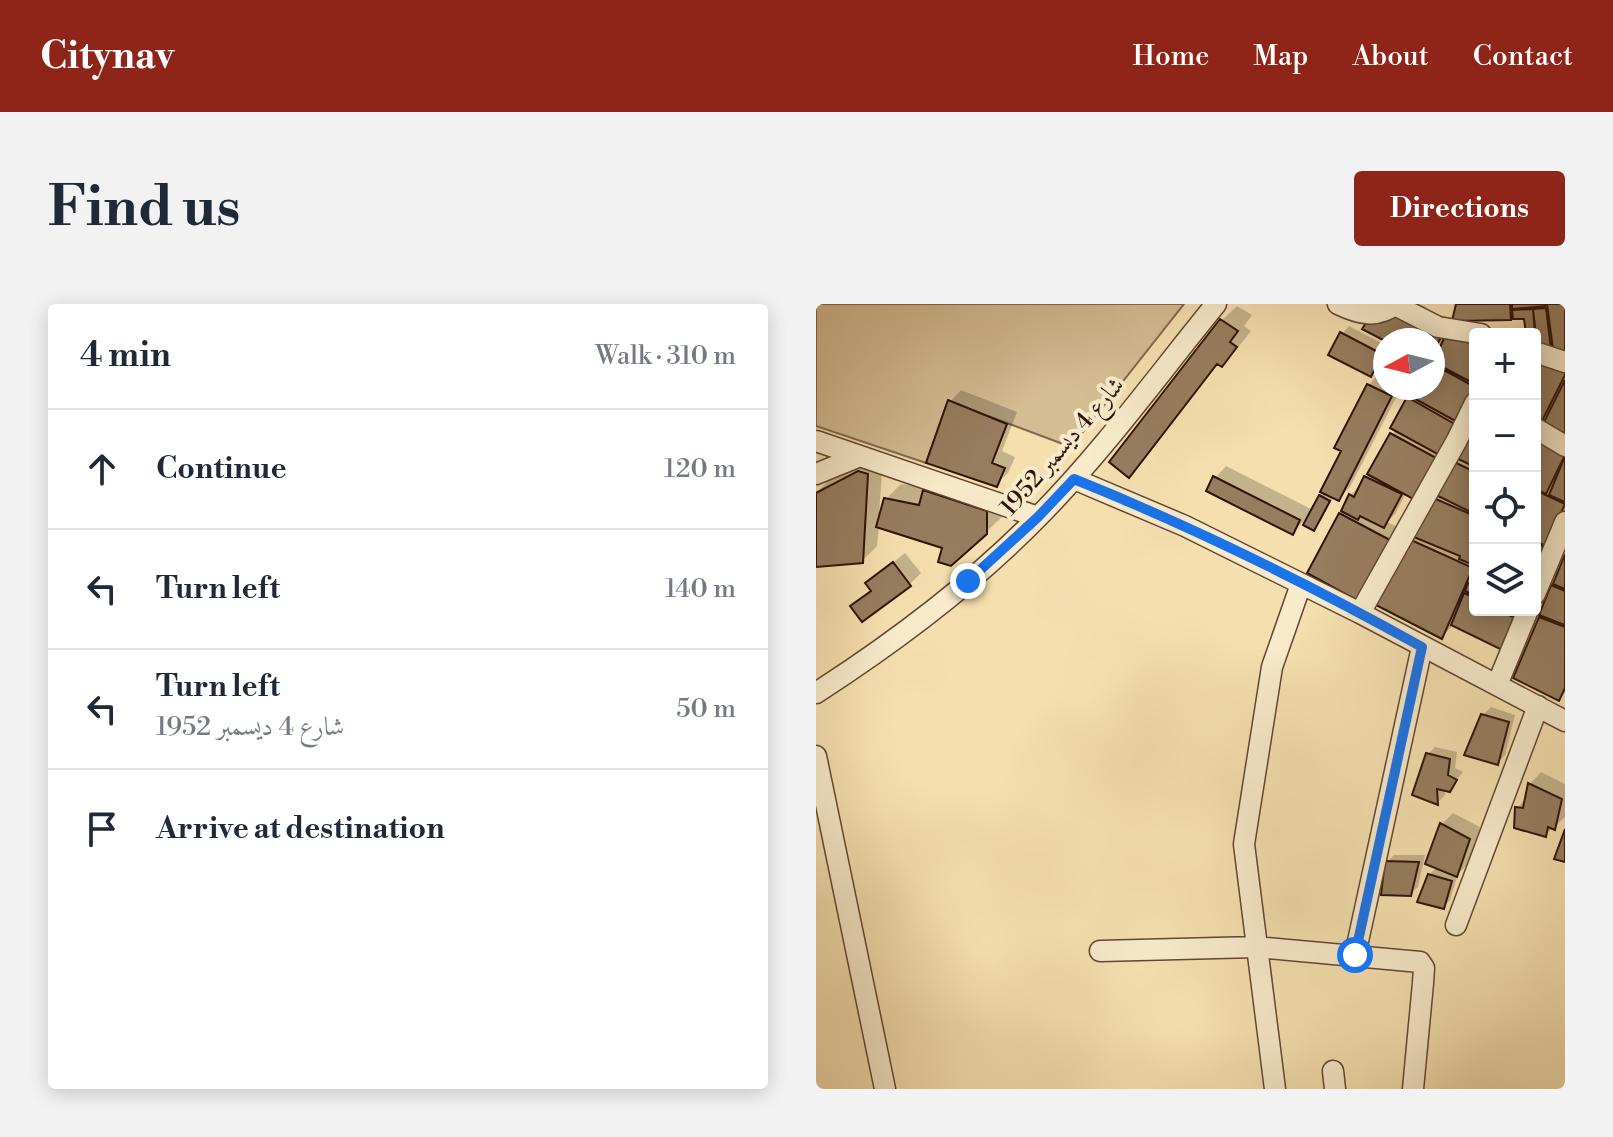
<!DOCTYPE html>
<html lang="en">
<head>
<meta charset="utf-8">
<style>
  :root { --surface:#fff; --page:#f2f2f3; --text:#1f2937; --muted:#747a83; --line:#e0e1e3; --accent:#8f2418 }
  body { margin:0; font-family:"Libre Bodoni",Amiri,serif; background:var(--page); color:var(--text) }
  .controls { position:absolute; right:24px; top:24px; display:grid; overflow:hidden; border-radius:8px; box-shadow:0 4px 20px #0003 }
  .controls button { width:72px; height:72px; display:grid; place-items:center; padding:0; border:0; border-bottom:2px solid var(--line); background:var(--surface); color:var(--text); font:40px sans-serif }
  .compass { position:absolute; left:557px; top:24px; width:72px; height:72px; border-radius:50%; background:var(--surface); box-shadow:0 4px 20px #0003; rotate:263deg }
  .stop { position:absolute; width:24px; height:24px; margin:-18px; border:6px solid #1a73e8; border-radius:50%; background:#fff }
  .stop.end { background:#1a73e8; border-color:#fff; box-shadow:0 2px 8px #0008 }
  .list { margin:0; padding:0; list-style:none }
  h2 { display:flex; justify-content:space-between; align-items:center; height:104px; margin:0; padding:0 32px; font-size:34px }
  h2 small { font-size:26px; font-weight:400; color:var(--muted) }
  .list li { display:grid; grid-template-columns:52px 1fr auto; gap:24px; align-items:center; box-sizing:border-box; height:120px; padding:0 32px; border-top:2px solid var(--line) }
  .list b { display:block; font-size:30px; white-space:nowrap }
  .list p { margin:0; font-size:26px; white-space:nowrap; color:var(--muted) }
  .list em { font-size:26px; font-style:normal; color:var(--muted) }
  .icon { flex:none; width:44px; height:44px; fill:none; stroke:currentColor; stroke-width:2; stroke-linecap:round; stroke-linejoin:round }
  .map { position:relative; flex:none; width:749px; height:785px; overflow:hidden; border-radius:8px }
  header { display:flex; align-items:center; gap:48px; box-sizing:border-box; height:112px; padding:0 40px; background:var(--accent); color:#fff }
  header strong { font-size:38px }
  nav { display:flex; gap:44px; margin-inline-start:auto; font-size:28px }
  .intro { display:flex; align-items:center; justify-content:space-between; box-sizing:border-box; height:192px; padding:0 48px }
  h1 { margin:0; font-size:56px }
  .button { padding:20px 36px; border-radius:8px; background:var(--accent); color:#fff; font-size:28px; font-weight:700 }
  main { display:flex; gap:48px; padding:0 48px }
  aside { flex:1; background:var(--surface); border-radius:8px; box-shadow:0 4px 20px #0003 }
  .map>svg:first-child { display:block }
  .green { fill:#d4bc93; stroke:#82684e; stroke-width:2 }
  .shadow { fill:#0003 }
  .building { fill:#967d5f; stroke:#301309; stroke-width:2 }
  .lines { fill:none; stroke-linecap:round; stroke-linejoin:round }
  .minor-casing { stroke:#614632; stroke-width:23 }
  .minor { stroke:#f8eacb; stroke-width:20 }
  .route { stroke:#1a73e8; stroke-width:10 }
  .labels { text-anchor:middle; stroke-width:8; stroke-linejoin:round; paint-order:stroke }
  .street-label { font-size:24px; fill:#301309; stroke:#f8eacb }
</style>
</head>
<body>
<header>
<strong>Citynav</strong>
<nav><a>Home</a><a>Map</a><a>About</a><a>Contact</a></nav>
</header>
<div class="intro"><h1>Find us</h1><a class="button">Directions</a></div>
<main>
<aside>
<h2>4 min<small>Walk · 310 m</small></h2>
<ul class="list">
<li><svg class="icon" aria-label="ahead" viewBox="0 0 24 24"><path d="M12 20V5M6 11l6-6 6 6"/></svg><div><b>Continue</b></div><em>120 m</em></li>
<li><svg class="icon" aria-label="left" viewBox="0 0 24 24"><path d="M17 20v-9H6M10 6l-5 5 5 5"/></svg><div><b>Turn left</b></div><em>140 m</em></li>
<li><svg class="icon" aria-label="left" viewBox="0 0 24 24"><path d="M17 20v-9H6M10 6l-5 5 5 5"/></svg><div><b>Turn left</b><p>شارع 4 ديسمبر 1952</p></div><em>50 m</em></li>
<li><svg class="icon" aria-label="arrive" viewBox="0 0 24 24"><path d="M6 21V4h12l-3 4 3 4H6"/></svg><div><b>Arrive at destination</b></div></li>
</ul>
</aside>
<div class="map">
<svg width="749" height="785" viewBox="0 0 749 785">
  <rect width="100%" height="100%" fill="#f5dfaf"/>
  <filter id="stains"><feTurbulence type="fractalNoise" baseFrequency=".0025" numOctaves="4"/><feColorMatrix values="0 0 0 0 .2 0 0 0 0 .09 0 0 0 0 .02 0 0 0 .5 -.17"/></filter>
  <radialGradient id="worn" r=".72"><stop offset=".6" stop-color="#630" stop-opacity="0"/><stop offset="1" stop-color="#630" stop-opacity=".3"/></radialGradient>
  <path class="green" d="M0,0h368l-113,143 -123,-46 -22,62 -110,-37z"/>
  <path class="shadow" d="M584,0h19l7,3 -2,4 70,18 -2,5h-17v66l-27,47 -42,46 -11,21 -8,8 13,6 -31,59 -29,-73 11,-19 19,-22 26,-44 19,-41h18v-30l5,-7 -5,2v-13z
    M642,0h107v128l-14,-23 -9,10 -7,-3 7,-72 -7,-3v-7h-7l-3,-17 -10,-4 -5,5z
    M421,2l15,9 -8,11 7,5 -15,19 -15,15 -2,-2 -75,97 -15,15 92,-154z
    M533,22l36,19v8l-7,14 -8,8 -28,-41z
    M685,25l13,5h-18z
    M564,69l5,3v12h16l-51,99 -11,12 -5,-3 -13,25 -7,7 -5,-12 -16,16 -78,-54 11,-12 87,44 31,-60 -7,-3 32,-62z
    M145,86l56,22 -15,39 13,6 -7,16 -12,11 -46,-82z
    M659,120v186h51l-13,26 -59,-12 -12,13 -30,-96 5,-5 -5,-2z
    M749,133v79l-30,69v-146z
    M59,153l8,2 -4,56 7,-16 15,-15 101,12v21l-16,15 -41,15 -66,-21 -2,20 -15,15 -46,4v-72l11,-11z
    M89,249l16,20 -12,12 -56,22 19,-18 -4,-6z
    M749,255v133l-6,7 -18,-81z
    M675,403l24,8 -10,40 -8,8 -14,-48z
    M619,443l22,5 -2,16 8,4 -14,18 -5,-1 1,6 -7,7 -10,-48z
    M725,468l24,12v33l-20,18 -28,-27 10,-10 3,-14z
    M637,509l27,14 -12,37 -10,10 -8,26 -7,7 -14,-32 8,-8 5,-43z
    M578,551h31l-7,32 -8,7 -23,-32z"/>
  <path class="building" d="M640,0h54l1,16 -59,1z
    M696,0h33v2l-33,3z
    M731,0h18v49l-12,-4z
    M730,4l5,41 -14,-5 -4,-35z
    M576,5l53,22 -12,20v-11l-48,1 -23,-12 7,-11z
    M717,5l2,25h-9l-2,-15h-11l-1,-9z
    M404,15l18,12 -8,11 7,5 -15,20 -5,-3 -88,114 -20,-16z
    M524,28l42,22 -11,23 -43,-22z
    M631,28l28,6v26l-6,17 -36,-19z
    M719,52l30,11v8l-23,46 -7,-3z
    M617,60l42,23 -16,36 -51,-28 4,-7h21z
    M749,76v54l-21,-12z
    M551,80l25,12 -53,105 -19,-9 21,-41 -7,-3z
    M591,93l51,29 -17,30 -51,-28z
    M132,96l59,24 -15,39 13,5 -8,19 -71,-24z
    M659,116v47l-19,-9z
    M574,129l48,26 -23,41 -48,-26z
    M719,135l30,16 -19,39 -11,-5z
    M749,152v46l-16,-7z
    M636,157l23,11v42l-39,-19z
    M42,167l10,3 -5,89 -47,4v-74z
    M397,172l87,44 -7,15 -87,-44z
    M548,172l38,18 -18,34 -24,-12 -2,4 -17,-9 8,-17 5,3z
    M107,186l64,21v23l-36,32 -13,-4 4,-14 -66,-21 8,-29 35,7z
    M719,186l30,14 -19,42 -11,-5z
    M503,191l11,6 -16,30 -11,-6z
    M615,193l44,19v37l-4,11 -12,-5 1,-3 -51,-21z
    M523,209l51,27 -32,61 -51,-28z
    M595,236l62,28 -31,71 -68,-35z
    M719,239l11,5 -11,25z
    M749,250v35l-12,-5z
    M77,258l18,24 -49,36 -12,-16 21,-15 -6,-8z
    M652,279l7,2v11l-10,-5z
    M735,281l14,6v34l-26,-10z
    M648,289l11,5v12h24l18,9 -15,31 -51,-25z
    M723,313l26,10v61l-6,13 -46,-23z
    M665,410l28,8 -11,43 -34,-10z
    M610,449l24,6 -2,16 9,5 -7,12 -13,-3 1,16 -26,-10z
    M712,479l34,16 -7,31 -7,-3 -2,10 -32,-9 1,-21 8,1z
    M624,519l30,16 -13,38 -32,-13z
    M749,525v33l-11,-3z
    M569,557l34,1 -8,34 -30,-1z
    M612,570l24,7 -8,28 -27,-7z"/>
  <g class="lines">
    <g class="minor-casing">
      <path id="minor" d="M522,0c21,10 39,15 58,0
        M579,1l43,22 43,7
        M719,48l30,10
        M719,124l30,18
        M0,137l222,76
        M0,170l44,-18
        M258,175l111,47 175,87 205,108
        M719,290l30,-72
        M544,309l97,-173 18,-37
        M681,381l31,-75
        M0,389c79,-51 158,-110 224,-178 64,-65 118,-140 176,-211
        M0,452l69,333
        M640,621l82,-219
        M284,647l156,-4 164,15 4,6 -1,15 -10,106
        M539,651l67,-308
        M517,767l2,18
        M459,785l-31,-245 28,-177 29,-83"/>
    </g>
    <use href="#minor" class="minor"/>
  </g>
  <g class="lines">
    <path class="route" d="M152,277l70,-64 36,-38c119,48 235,105 348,168l-67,308"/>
  </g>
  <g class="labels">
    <g class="street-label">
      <text transform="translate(246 142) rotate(-49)" y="8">شارع 4 ديسمبر 1952</text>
    </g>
  </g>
  <rect width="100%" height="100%" filter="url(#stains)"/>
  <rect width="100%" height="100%" fill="url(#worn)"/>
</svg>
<div class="controls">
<button>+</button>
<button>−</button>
<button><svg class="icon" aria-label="locate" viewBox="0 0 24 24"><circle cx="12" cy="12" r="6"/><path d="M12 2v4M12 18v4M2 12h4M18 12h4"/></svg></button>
<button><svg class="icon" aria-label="layers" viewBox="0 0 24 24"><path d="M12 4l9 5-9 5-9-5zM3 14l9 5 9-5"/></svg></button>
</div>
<svg class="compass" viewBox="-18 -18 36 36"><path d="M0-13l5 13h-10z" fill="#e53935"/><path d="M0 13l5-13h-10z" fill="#747a83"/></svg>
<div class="stop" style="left:539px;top:651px"></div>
<div class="stop end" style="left:152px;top:277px"></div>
</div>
</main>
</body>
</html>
